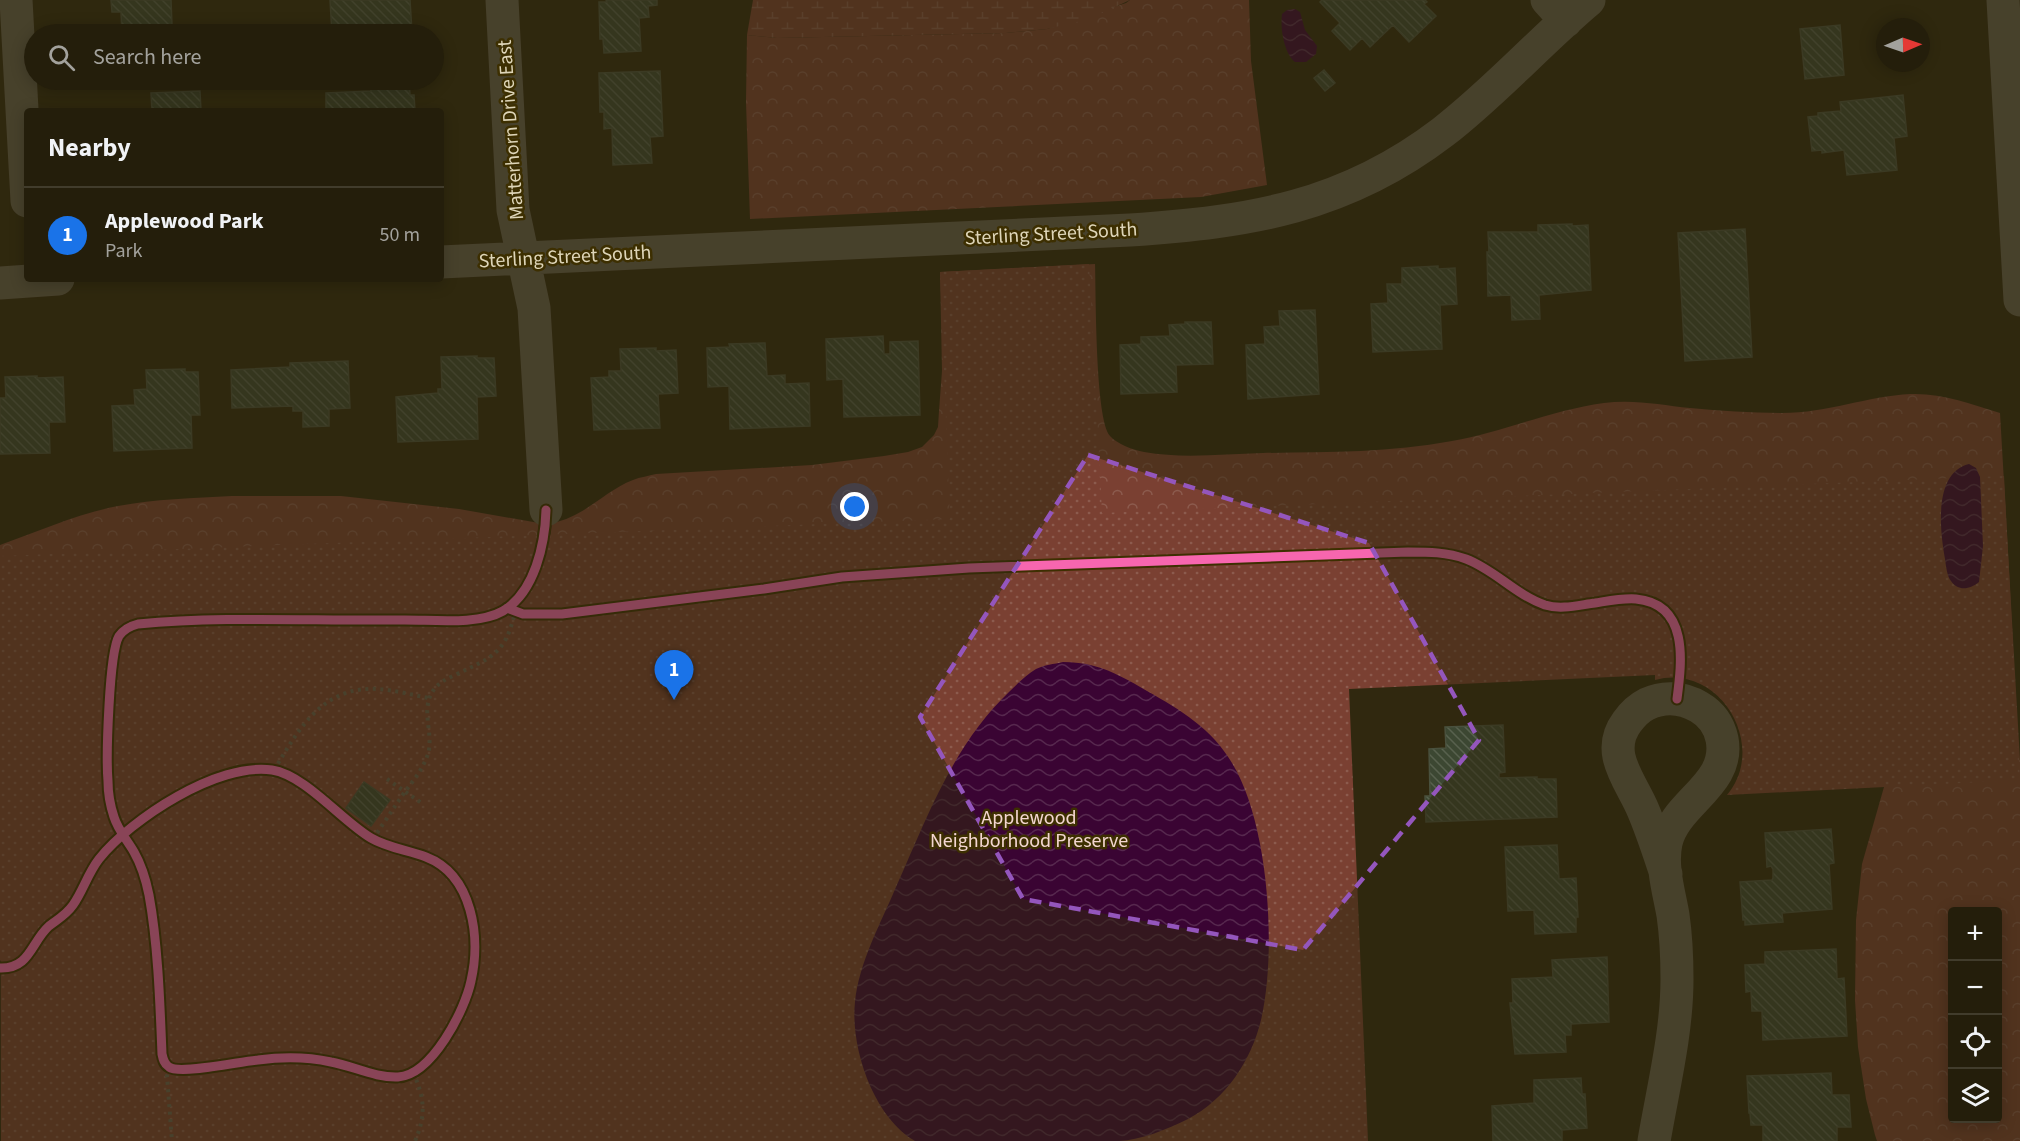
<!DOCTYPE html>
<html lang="en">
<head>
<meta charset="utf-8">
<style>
  :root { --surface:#241e0b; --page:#2c2714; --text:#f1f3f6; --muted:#a3a29d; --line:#413c2c; --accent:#1a73e8 }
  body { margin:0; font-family:"Source Sans 3",sans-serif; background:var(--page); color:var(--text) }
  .controls { position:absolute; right:18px; bottom:18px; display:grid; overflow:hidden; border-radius:6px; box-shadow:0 3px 15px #0003 }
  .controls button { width:54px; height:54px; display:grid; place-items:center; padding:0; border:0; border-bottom:2px solid var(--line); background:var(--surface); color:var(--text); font:30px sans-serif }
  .compass { position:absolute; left:1876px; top:18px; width:54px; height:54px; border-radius:50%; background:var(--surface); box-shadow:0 3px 15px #0003; rotate:88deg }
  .you { position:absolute; left:855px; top:507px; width:21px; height:21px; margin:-15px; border:4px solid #fff; border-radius:50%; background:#1a73e8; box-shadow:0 0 0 9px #1a73e833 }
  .badge { display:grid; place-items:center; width:39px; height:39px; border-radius:50%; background:var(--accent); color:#fff; font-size:20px; font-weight:700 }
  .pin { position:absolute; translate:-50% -50px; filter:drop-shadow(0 2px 3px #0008) }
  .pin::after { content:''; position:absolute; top:32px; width:21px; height:18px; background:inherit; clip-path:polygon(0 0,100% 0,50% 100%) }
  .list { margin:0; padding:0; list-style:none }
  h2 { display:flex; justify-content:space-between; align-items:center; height:78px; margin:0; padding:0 24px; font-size:26px }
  h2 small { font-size:20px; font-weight:400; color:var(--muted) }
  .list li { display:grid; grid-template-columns:39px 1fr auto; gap:18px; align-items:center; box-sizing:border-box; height:96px; padding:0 24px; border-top:2px solid var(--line) }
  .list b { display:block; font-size:22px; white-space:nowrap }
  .list p { margin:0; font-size:20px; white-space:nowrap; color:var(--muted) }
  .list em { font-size:20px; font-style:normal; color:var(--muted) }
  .icon { flex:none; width:33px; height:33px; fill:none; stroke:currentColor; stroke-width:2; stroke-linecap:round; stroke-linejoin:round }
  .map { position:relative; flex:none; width:2020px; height:1141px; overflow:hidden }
  .search { position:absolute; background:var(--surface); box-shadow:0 3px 15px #0003; left:24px; top:24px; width:420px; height:66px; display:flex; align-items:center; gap:15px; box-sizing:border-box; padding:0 21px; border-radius:33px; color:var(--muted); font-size:22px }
  .panel { position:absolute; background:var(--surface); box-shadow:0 3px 15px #0003; left:24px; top:108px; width:420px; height:174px; border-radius:6px }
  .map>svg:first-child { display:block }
  .forest { fill:url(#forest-crowns); fill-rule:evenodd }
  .wetland { fill:url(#wetland-marsh) }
  .park { fill:url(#park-dots) }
  .water { fill:url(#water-waves) }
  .building { fill:url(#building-back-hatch); stroke:#49503d; stroke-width:1.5 }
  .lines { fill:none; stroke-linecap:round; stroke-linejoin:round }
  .path { stroke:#666050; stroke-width:4; stroke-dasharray:3 4.5; stroke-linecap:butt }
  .minor { stroke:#655f4f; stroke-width:33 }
  .cycleway-casing { stroke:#3d2f01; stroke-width:13 }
  .cycleway { stroke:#f766af; stroke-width:9 }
  .marked { fill:none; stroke:#9456bd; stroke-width:4.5; stroke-dasharray:12 8; stroke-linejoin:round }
  .labels { text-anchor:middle; stroke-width:5; stroke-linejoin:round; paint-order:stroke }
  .street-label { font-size:20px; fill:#ded5b8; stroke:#3d2f01 }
  .park-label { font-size:20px; fill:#f3d6d0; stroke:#3d2f01 }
</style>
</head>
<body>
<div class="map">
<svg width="2020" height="1141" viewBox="0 0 2020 1141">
  <defs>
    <pattern id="forest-crowns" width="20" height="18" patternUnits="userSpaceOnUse" patternTransform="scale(1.5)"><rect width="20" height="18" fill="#7a4032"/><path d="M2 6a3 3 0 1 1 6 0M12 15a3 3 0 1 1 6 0" fill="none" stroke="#8c5b4e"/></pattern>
    <pattern id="wetland-marsh" width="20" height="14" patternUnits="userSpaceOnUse" patternTransform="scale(1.5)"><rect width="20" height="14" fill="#7a4032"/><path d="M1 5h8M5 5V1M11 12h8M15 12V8" fill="none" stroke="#8c5b4e"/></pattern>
    <pattern id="park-dots" width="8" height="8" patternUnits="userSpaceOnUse" patternTransform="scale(1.5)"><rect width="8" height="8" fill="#7a4032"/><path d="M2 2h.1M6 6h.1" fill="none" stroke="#8c5b4e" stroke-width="1.8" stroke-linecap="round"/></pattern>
    <pattern id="water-waves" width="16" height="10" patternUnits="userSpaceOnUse" patternTransform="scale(1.5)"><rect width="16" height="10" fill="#3a0433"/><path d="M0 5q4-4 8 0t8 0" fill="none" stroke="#56284e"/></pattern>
    <pattern id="building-back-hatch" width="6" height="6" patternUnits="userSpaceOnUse" patternTransform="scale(1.5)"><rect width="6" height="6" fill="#3c4732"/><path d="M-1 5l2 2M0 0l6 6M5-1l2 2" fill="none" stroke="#58614e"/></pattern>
  </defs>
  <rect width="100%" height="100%" fill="#30280f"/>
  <path class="forest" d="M1130,0h119l2,61 16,124 -66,12 -451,22 -4,-117 1,-67 30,3 229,-5 41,-4 79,-26z
    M1095,264c1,29 0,155 15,172 7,8 23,14 34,16 38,7 80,2 119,1 63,-1 126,0 189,-12 51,-9 100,-31 152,-38 29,-4 58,2 86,5 31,3 62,5 92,5 46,0 85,-17 129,-19 31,-1 60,10 89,19l20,347v381h-143l-2,-6 -9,-36 -8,-52 -3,-47 1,-80 6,-56 30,-105 6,-77 -1348,-142 2,-17c33,-6 52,-32 81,-43 7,-3 16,-4 23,-6l156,-9 72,-9 24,-4 14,-5 12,-12 4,-8 1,-16 3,-40 -2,-99zM1952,912h46v206h-46z
    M232,496h109l118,13 80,14 -2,14 -537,424v-416c39,-14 77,-31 118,-39 37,-7 76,-8 114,-10z"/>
  <path class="wetland" d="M753,0h377l-41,19 -42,10 -41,4 -229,5 -30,-3z"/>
  <path class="park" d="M1089,264l13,249 902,-37 16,304 -293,15c42,-50 -8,-133 -72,-115v-5l-306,14 19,452h-1367l-1,-585 950,-37 -10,-247z"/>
  <path class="water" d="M1295,9l5,3 5,18 12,16 -1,8 -10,8h-11c-11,-9 -15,-34 -13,-48l5,-4z
    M1969,464l7,4 4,9 3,69 -4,36c-8,7 -21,10 -28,-1 -4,-5 -5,-15 -6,-22 -5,-28 -12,-86 24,-95z
    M1063,662c10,0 21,1 31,4 19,5 36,15 53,25 34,19 65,38 85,72 37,60 45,189 29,257 -10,41 -35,79 -73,99 -20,10 -47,21 -69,22 -28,0 -57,0 -86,0 -39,0 -78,0 -118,0 -41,-23 -65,-93 -60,-139 4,-40 26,-79 41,-115 31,-69 57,-142 113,-195 8,-8 17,-17 27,-23 8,-4 18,-5 27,-7z"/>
  <path class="building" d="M111,0h60l1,25h-10l1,9h-41l-1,-22h-9z
    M330,0h80l2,32h-3v2h-77z
    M606,0h51v5l-9,1 1,11 -10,1 2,33 -37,2 -1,-14h-3l-1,-37h8z
    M1322,0h103l2,2 -3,2 12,12 -27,26 -16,-17 -23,22 -8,-9 -12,12 -18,-19 8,-8 -20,-21z
    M1840,25l4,50 -39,4 -5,-50z
    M1324,70l11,13 -10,8 -11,-13z
    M660,71l3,65 -13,1 2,26 -39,2 -1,-37 -8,1v-17h-4l-1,-39z
    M370,80h39l1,15h4l1,16h-89v-18l45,-2z
    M200,91l1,20h-49l-1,-18z
    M1903,95l4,41 -13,2 3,32 -50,5 -3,-25 -22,3v-3l-10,1 -4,-34 10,-1v-3l23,-2 -1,-9z
    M1572,224v2l16,-1 3,65 -52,5 1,24 -28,1 -1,-25 -23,1 -1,-44h2l-1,-20h50v-7z
    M1745,229l7,128 -67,4 -7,-128z
    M1438,266v3l17,-1 2,36 -17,1 2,44 -69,3 -2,-48 17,-1 -1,-19h15v-16z
    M1315,310l4,84 -71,5 -2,-54 19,-1 -1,-17 16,-1 -1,-15z
    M1185,322h26l2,42 -37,1 1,27 -56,2 -1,-49 21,-1v-7l29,-1 -1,-11 16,-1z
    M883,336l1,18h6v-12l28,-1 2,74 -76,2 -1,-38 -16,1 -1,-41z
    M765,343l2,33 18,-1v9l24,-1 1,43 -80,3 -1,-43 -21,1 -1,-39 23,-1 -1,-3z
    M656,348v3l20,-1 2,43 -20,1 2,34 -66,2 -3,-52 18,-1v-6h12l-1,-22z
    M477,356v2h17l2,38 -19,1 1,42 -80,3 -2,-45 42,-4v-4h4l-1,-32z
    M348,361l2,47 -21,1v17l-26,1v-16h-10v-5l-61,2 -1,-38 59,-3v-4z
    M185,369v3h13l2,43h-9l1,33 -78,3 -2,-45 23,-1 -1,-15 13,-1 -1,-19z
    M37,376v2l26,-1 2,45h-16l1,31 -50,1v-56h6l-1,-21z
    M1503,725l2,47 -6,1v5l38,-1v2h19l1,38 -131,5 -1,-26h5l-1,-47 17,-1 -1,-21z
    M364,782l26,18 -19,26 -25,-18z
    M1831,829l3,34 -5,1 3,45 -50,4 1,9 -38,3v-5h-2l-3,-38 32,-2 1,-2v-9l-2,-3 -4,1 -2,-34z
    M1557,845l2,34 17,-1 2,39h-2v15l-41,2 -1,-24 -26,1 -3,-64z
    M1836,949l1,30 7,-1 3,58 -84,4 -1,-29h-10l-1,-20 -5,1 -1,-27 20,-1v-12z
    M1607,957l2,65 -38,2v11h-6l1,17 -51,2 -5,-51h3l-1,-24 41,-2 -1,-17z
    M1831,1073l1,22h17l2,32h-14v14h-74v-16h-12l-1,-12h-1l-2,-37z
    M1581,1078l1,16h3l2,34 -25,2v11h-69l-1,-35 42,-3v-23z"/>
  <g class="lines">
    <path class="path" d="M274,770c25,-41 48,-84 104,-81 17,1 34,6 51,9
      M387,779l36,25
      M373,839c10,-15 20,-30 31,-46 9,-12 19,-24 24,-39 6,-21 -8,-44 5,-63 5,-8 13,-12 22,-16 37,-18 50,-20 60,-63
      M169,1067l-2,9 5,65
      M413,1073c12,24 13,43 2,68"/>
    <path class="minor" d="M16,0l11,201
      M502,0l11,210 21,98 12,202
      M1547,0l19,21
      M2003,0l17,300
      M441,262l689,-32c120,-8 215,-23 313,-98 52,-40 96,-90 146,-132
      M0,283l58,-4
      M1654,1141c9,-53 23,-108 23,-162 0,-21 -1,-43 -4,-64 -4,-23 -12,-48 -7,-72 9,-41 65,-58 56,-104 -3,-14 -11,-25 -23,-32 -17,-10 -35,-11 -52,-3 -8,4 -15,11 -20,18 -23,31 4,59 16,88 9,21 16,43 23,64"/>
    <g class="cycleway-casing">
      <path id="cycleway" d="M507,608l16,6h39l202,-25 78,-12 127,-9 439,-16c20,0 39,0 58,7 29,11 50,36 79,46 16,5 34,0 50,-2 13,-2 27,-5 41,-4 53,5 46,62 41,100
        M0,968c30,1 31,-26 49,-42 9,-7 17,-11 24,-21 10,-14 15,-32 26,-46 32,-40 119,-97 173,-89 33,5 70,51 99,68 17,10 37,12 55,19 47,18 55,81 45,124 -6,29 -39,94 -73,96 -22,1 -45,-11 -67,-15 -23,-5 -50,-5 -73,-2 -16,1 -78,15 -89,7 -5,-3 -6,-8 -7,-13 -2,-50 -4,-110 -13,-159 -3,-15 -7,-29 -15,-43 -7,-12 -16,-22 -20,-35 -4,-12 -6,-24 -6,-36 -2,-24 1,-128 11,-145 5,-7 11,-10 19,-12 86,-8 174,-3 261,-4 29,-1 78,6 104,-9 32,-19 42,-67 43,-101"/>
    </g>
    <use href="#cycleway" class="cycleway"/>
  </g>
  <path d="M0 0H2020V1141H0ZM1088,455l281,88 110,197 -176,210 -280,-51 -103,-182z" fill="#30280f" fill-opacity=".55" fill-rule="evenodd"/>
  <path class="marked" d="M1088,455l281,88 110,197 -176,210 -280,-51 -103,-182z"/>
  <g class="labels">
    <g class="street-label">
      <text transform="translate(510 130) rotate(-94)" y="7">Matterhorn Drive East</text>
      <text transform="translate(1051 233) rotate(-3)" y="7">Sterling Street South</text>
      <text transform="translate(565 256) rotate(-3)" y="7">Sterling Street South</text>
    </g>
    <g class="park-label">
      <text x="1029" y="824">Applewood<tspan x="1029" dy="23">Neighborhood Preserve</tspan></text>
    </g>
  </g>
</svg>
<div class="controls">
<button>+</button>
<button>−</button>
<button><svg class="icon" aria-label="locate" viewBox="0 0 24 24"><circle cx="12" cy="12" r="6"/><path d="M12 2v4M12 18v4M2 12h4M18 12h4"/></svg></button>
<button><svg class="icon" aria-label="layers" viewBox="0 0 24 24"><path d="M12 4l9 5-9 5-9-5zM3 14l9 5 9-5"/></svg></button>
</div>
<svg class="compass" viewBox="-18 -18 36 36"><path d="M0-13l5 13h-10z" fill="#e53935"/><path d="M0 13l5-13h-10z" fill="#a3a29d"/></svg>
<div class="you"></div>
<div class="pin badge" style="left:674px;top:700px">1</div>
<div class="search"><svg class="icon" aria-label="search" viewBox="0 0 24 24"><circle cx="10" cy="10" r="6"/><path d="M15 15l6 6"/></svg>Search here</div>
<section class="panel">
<h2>Nearby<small></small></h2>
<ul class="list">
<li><span class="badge">1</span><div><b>Applewood Park</b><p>Park</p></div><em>50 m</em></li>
</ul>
</section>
</div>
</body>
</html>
